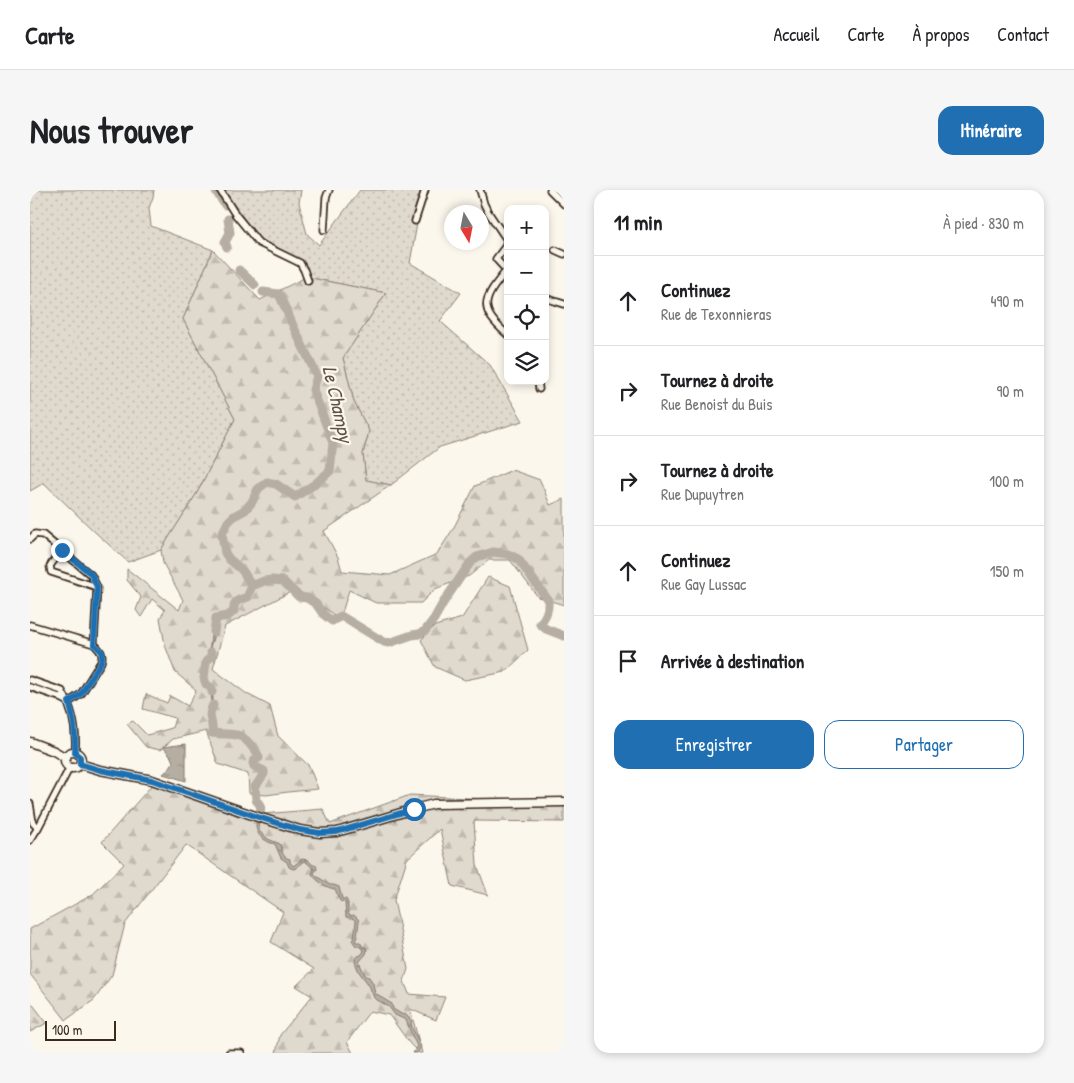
<!DOCTYPE html>
<html lang="fr">
<head>
<meta charset="utf-8">
<style>
  :root { --surface:#fff; --page:#f6f6f6; --text:#202124; --muted:#757577; --line:#e0e0e0; --accent:#1f6fb2 }
  body { margin:0; font-family:"Patrick Hand",sans-serif; background:var(--page); color:var(--text) }
  .controls { position:absolute; right:15px; top:15px; display:grid; overflow:hidden; border-radius:10px; box-shadow:0 2px 8px #0003 }
  .controls button { width:45px; height:45px; display:grid; place-items:center; padding:0; border:0; border-bottom:1px solid var(--line); background:var(--surface); color:var(--text); font:25px sans-serif }
  .compass { position:absolute; left:414px; top:15px; width:45px; height:45px; border-radius:50%; background:var(--surface); box-shadow:0 2px 8px #0003; rotate:170deg }
  .scale { position:absolute; left:15px; bottom:12px; width:71px; box-sizing:border-box; padding-left:5px; border:2px solid #3b2a1e; border-top:0; font-size:14px; line-height:18px; white-space:nowrap; color:#3b2a1e; -webkit-text-stroke:4px #fbf7ec; paint-order:stroke }
  .stop { position:absolute; width:15px; height:15px; margin:-11px; border:4px solid #1f6fb2; border-radius:50%; background:#fff }
  .stop.end { background:#1f6fb2; border-color:#fff; box-shadow:0 1px 5px #0008 }
  .list { margin:0; padding:0; list-style:none }
  h2 { display:flex; justify-content:space-between; align-items:center; height:65px; margin:0; padding:0 20px; font-size:21px }
  h2 small { font-size:16px; font-weight:400; color:var(--muted) }
  .list li { display:grid; grid-template-columns:32px 1fr auto; gap:15px; align-items:center; box-sizing:border-box; height:90px; padding:0 20px; border-top:1px solid var(--line) }
  .list b { display:block; font-size:19px; white-space:nowrap }
  .list p { margin:0; font-size:16px; white-space:nowrap; color:var(--muted) }
  .list em { font-size:16px; font-style:normal; color:var(--muted) }
  .actions { display:flex; gap:10px; padding:15px 20px }
  .actions a { flex:1; padding:11px 0; border:1px solid var(--accent); border-radius:15px; text-align:center; font-size:18px; color:var(--accent) }
  .actions .main { background:var(--accent); color:#fff }
  .icon { flex:none; width:28px; height:28px; fill:none; stroke:currentColor; stroke-width:2; stroke-linecap:round; stroke-linejoin:round }
  .map { position:relative; flex:none; width:534px; height:863px; overflow:hidden; border-radius:15px }
  header { display:flex; align-items:center; gap:30px; box-sizing:border-box; height:70px; padding:0 25px; background:var(--surface); border-bottom:1px solid var(--line) }
  header strong { font-size:24px }
  nav { display:flex; gap:28px; margin-inline-start:auto; font-size:18px }
  .intro { display:flex; align-items:center; justify-content:space-between; box-sizing:border-box; height:120px; padding:0 30px }
  h1 { margin:0; font-size:35px }
  .button { padding:12px 22px; border-radius:15px; background:var(--accent); color:#fff; font-size:18px; font-weight:700 }
  main { display:flex; gap:30px; padding:0 30px }
  aside { flex:1; background:var(--surface); border-radius:15px; box-shadow:0 2px 8px #0003 }
  .map>svg:first-child { display:block }
  .grass { fill:url(#grass-dots); stroke:#8d8276 }
  .forest { fill:url(#forest-firs); stroke:#8d8276 }
  .water { fill:url(#water-ripples); stroke:#85796d }
  .lines { fill:none; stroke-linecap:round; stroke-linejoin:round }
  .river { stroke:#b6aea2; stroke-width:9 }
  .minor-casing { stroke:#3b2a1e; stroke-width:9 }
  .secondary-casing { stroke:#3b2a1e; stroke-width:11 }
  .minor { stroke:#fbf7ec; stroke-width:5.5 }
  .secondary { stroke:#fbf7ec; stroke-width:8 }
  .route { stroke:#1f6fb2; stroke-width:6 }
  .labels { text-anchor:middle; stroke-width:4.5; stroke-linejoin:round; paint-order:stroke }
  .water-label { font-size:20px; font-style:italic; fill:#605246; stroke:#fbf7ec }
</style>
</head>
<body>
<header>
<strong>Carte</strong>
<nav><a>Accueil</a><a>Carte</a><a>À propos</a><a>Contact</a></nav>
</header>
<div class="intro"><h1>Nous trouver</h1><a class="button">Itinéraire</a></div>
<main>
<div class="map">
<svg width="534" height="863" viewBox="0 0 534 863">
  <defs>
    <pattern id="grass-dots" width="8" height="8" patternUnits="userSpaceOnUse" patternTransform="scale(1.25)"><rect width="8" height="8" fill="#dfd9ce"/><path d="M2 2h.1M6 6h.1" fill="none" stroke="#c0bab0" stroke-width="1.8" stroke-linecap="round"/></pattern>
    <pattern id="forest-firs" width="22" height="20" patternUnits="userSpaceOnUse" patternTransform="scale(1.25)"><rect width="22" height="20" fill="#dfd9ce"/><path d="M5 1l3.5 6h-7zM16 11l3.5 6h-7z" fill="#c0bab0"/></pattern>
    <pattern id="water-ripples" width="26" height="14" patternUnits="userSpaceOnUse" patternTransform="scale(1.25)"><rect width="26" height="14" fill="#b6aea2"/><path d="M2 4q2-2 4 0t4 0M15 11q2-2 4 0t4 0" fill="none" stroke="#958e83"/></pattern>
  </defs>
  <rect width="100%" height="100%" fill="#fbf7ec"/>
  <filter id="ink" filterUnits="userSpaceOnUse"><feTurbulence type="fractalNoise" baseFrequency=".02" numOctaves="2"/><feDisplacementMap in="SourceGraphic" scale="10" xChannelSelector="R" yChannelSelector="G"/><feConvolveMatrix kernelMatrix="1 2 1 2 8 2 1 2 1" color-interpolation-filters="sRGB"/></filter>
  <g filter="url(#ink)">
    <path class="grass" d="M0,0h124l-1,7 -4,11 2,18 62,24 -30,69 52,100 -38,74 -36,57 -33,12 -32,-29 -52,-50 -14,8z
      M194,0h77l-2,13 8,31 12,11 41,-55h63l-13,73 51,30 -21,28 50,44 33,56 -83,26 -49,38 -25,-5 -3,-26 6,-23 -15,-29 -11,-44 43,-65 -80,-16 -6,-18 -40,-19 -31,-42z"/>
    <path class="forest" d="M183,60l47,50 46,-23 80,16 -43,65 11,44 15,29 -6,23 3,26 25,5 -67,46 14,26 4,14 48,4 47,-21 16,-25 22,-43 37,-16 28,10 10,25 14,-6v106l-26,-8 -28,-37h-21l-20,16 -34,13 -14,14h-45l-27,-13 -9,29 -44,-30 -71,37 -12,43 34,25 23,12 8,30 31,30 9,23 -30,3 -22,3 -17,-2 -1,-19 -30,-10 -12,-33 -33,8 -13,11 -14,-3 -19,-23 6,-3 14,14 25,-7 3,-10 -32,-9 3,-15 21,9 3,-7 18,10 8,-16 -21,-18 -10,-27 -5,-27 5,-8 -13,-11 -11,18 -5,-7 5,-13 -14,-17v-11l52,41 4,-10 -20,-37 -2,-13 36,-57 38,-74 -52,-100z
      M458,387l22,9 18,64 -23,22 -40,8 -30,-13 -14,-27 14,-14 27,-8z
      M129,587l79,39 85,-7 7,15 80,-29 154,8v19l-90,-1 3,44 11,30 -36,-9 -12,-57 -33,30 -13,41 14,69 -4,12 5,13 36,3 -9,23 -26,-11 12,44h-3l-9,-9 -21,-29 -19,-4 -23,31 6,11h-77l4,-18 32,-39 -16,-10 18,-17 -43,-27 12,-30 -97,-67 -61,79 -13,51 -18,25 -28,20 -36,-46v-45l62,-34 32,-31 -22,-22z
      M0,811l17,22 -17,9z"/>
    <path class="water" d="M235,290h6l5,3v2l-9,-3 -4,2 -15,23 -20,15 -6,12 3,19 4,6 13,11 10,16 -4,8v3c-9,4 -14,1 -14,14 -5,6 -11,6 -18,7l-3,20 -3,9 2,8 -6,7 -1,3 -1,13 2,6 4,2 2,3 1,9v7l-4,6 1,5 3,9 -1,8c19,4 29,-4 41,15 3,3 5,6 6,10l-5,3 -1,2 1,3 10,5v3l-9,13 1,13 4,5 2,5 -1,3 -1,-1 -1,-5 -4,-5v-8l-2,-8 8,-9 2,-5 -9,-3 -3,-5c1,-5 2,-5 6,-7v-1l-10,-16 -9,-4h-25l-4,-3 3,-4 -4,-17 3,-6 1,-4 -1,-9 -1,-6 -5,-2 -1,-6 1,-17 5,-8c-1,-6 2,-32 6,-37l11,-2 6,-6 -2,-3 7,-8 9,-1v-5l3,-6c-7,-13 -12,-14 -21,-24 -10,-11 -11,-31 0,-43 4,-5 11,-6 16,-11 9,-8 11,-21 20,-28z
      M156,554v37l-23,-7 6,-5 4,-7 -3,-7 -7,-8z
      M227,629h1l1,12 9,8 12,5c3,7 1,13 10,15v3l3,4 3,-2 6,-5 6,1 5,5h3l1,4 -3,4 1,2 15,10h4l5,2 3,12h4l2,4v11l3,2 3,-1 4,4 1,2 -2,16 -2,4 2,1h3l3,5h3l1,2 -1,5 -7,8 6,13 4,2 4,6 2,11 4,1 3,3 10,6 1,5 10,6 2,-1 7,7 -1,2 1,4 9,20 -4,6h-4l4,-7 -5,-10 -6,-16 -11,-5 -6,-8 -15,-9 -5,-13 -10,-13 -4,-10 1,-5 5,-2 3,-4 -5,-5h-3l-4,-6 2,-2 2,-17 -4,-3h-3l-3,-1 -1,-15 -5,-1 -5,-12c-9,-1 -18,-8 -23,-15l2,-5 -9,-8 -3,1 -5,6 -4,1 -4,-2 -2,-5 -6,-4 -6,-14c-3,-1 -6,-1 -8,-3 -9,-4 -13,-13 -10,-22z"/>
    <g class="lines">
      <path class="river" d="M185,0l10,15
        M197,57l-2,-5 5,-9 -2,-14
        M209,80l16,15
        M233,102l16,2 16,36 22,46 -4,14 20,53 -3,28 -15,13 -20,13 -19,-13 -9,-2 -9,7 -6,13 -7,8 -11,6 -6,6 -6,12 3,19 4,6 13,11 10,16 12,-5 8,-1 11,1 16,16 8,1 9,6 7,10 9,7 9,-5 43,26 5,1 23,-8 7,-1 6,-3 9,-12 9,-16 27,-40 7,-6 16,-5 15,2 10,5 30,41c1,10 -2,16 -8,24l6,5 18,7
        M184,442l2,-14 12,-2 6,-5c-1,-11 5,-11 14,-14v-2l4,-9
        M181,462l1,3 -6,7 -2,16 2,6 6,5v3
        M183,515c-7,13 1,15 -1,28 20,3 27,-4 41,15 3,3 5,6 6,10l-5,3 -1,2 1,3 10,5v3l-9,13 1,13c5,5 6,8 3,16"/>
      <g class="minor-casing">
        <path id="minor" d="M190,0l15,24 22,27 2,2 41,20 4,7 4,11
          M450,0l4,14 4,8 19,28 -2,7 -9,12 12,13
          M520,0l14,14
          M385,31l10,-31
          M294,40l2,-32 3,-8
          M525,60l9,4
          M476,81c-23,29 -29,37 2,64
          M515,108l19,6
          M508,191l1,8
          M0,349l5,-5 8,1 48,40 6,12 -3,57
          M31,360l-11,16 1,6 46,15
          M0,435l64,19c6,6 10,10 7,18l-20,32 -12,8
          M0,490l32,11c11,19 15,40 13,62
          M0,497l29,10 8,4
          M0,614l3,19 5,5
          M0,650l8,-12 32,-61
          M199,863h12"/>
      </g>
      <g class="secondary-casing">
        <path id="secondary" d="M0,552l24,9 12,7
          M35 570a8 8 0 1 1 16 0a8 8 0 1 1-16 0Z
          M50,574l20,6 52,10 106,37 42,13 20,3 17,-1 77,-23 20,-5 130,-2"/>
      </g>
      <use href="#minor" class="minor"/>
      <use href="#secondary" class="secondary"/>
    </g>
  </g>
  <g class="lines" filter="url(#ink)">
    <path class="route" d="M32,360l29,24 6,13 -3,57 8,8v6l-1,4 -20,32 -12,8c5,17 7,34 6,51l5,4v7l20,6 52,10 106,37 42,13 20,3 17,-1 77,-23"/>
  </g>
  <g class="labels">
    <g class="water-label">
      <text transform="translate(308 214) rotate(77)" y="7">Le Champy</text>
    </g>
  </g>
</svg>
<div class="controls">
<button>+</button>
<button>−</button>
<button><svg class="icon" aria-label="locate" viewBox="0 0 24 24"><circle cx="12" cy="12" r="6"/><path d="M12 2v4M12 18v4M2 12h4M18 12h4"/></svg></button>
<button><svg class="icon" aria-label="layers" viewBox="0 0 24 24"><path d="M12 4l9 5-9 5-9-5zM3 14l9 5 9-5"/></svg></button>
</div>
<svg class="compass" viewBox="-18 -18 36 36"><path d="M0-13l5 13h-10z" fill="#e53935"/><path d="M0 13l5-13h-10z" fill="#757577"/></svg>
<div class="scale">100 m</div>
<div class="stop" style="left:384px;top:619px"></div>
<div class="stop end" style="left:32px;top:360px"></div>
</div>
<aside>
<h2>11 min<small>À pied · 830 m</small></h2>
<ul class="list">
<li><svg class="icon" aria-label="ahead" viewBox="0 0 24 24"><path d="M12 20V5M6 11l6-6 6 6"/></svg><div><b>Continuez</b><p>Rue de Texonnieras</p></div><em>490 m</em></li>
<li><svg class="icon" aria-label="right" viewBox="0 0 24 24"><path d="M7 20v-9h11M14 6l5 5-5 5"/></svg><div><b>Tournez à droite</b><p>Rue Benoist du Buis</p></div><em>90 m</em></li>
<li><svg class="icon" aria-label="right" viewBox="0 0 24 24"><path d="M7 20v-9h11M14 6l5 5-5 5"/></svg><div><b>Tournez à droite</b><p>Rue Dupuytren</p></div><em>100 m</em></li>
<li><svg class="icon" aria-label="ahead" viewBox="0 0 24 24"><path d="M12 20V5M6 11l6-6 6 6"/></svg><div><b>Continuez</b><p>Rue Gay Lussac</p></div><em>150 m</em></li>
<li><svg class="icon" aria-label="arrive" viewBox="0 0 24 24"><path d="M6 21V4h12l-3 4 3 4H6"/></svg><div><b>Arrivée à destination</b></div></li>
</ul>
<div class="actions"><a class="main">Enregistrer</a><a>Partager</a></div>
</aside>
</main>
</body>
</html>
